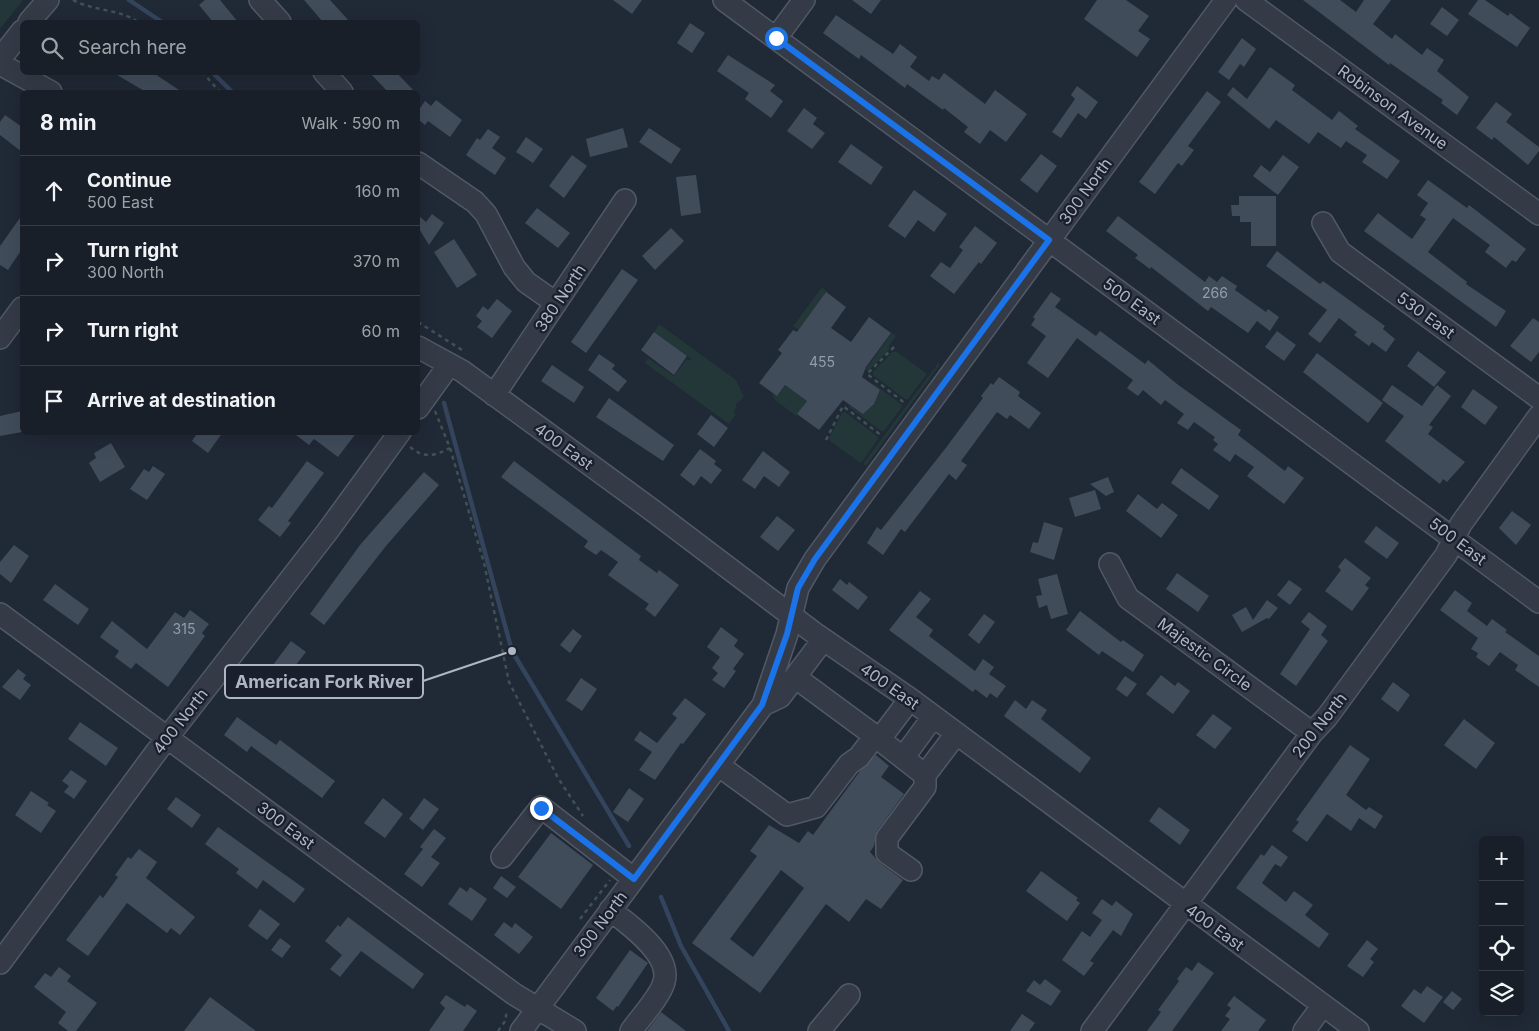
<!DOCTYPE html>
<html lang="en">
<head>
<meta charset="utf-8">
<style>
  :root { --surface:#181f28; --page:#212730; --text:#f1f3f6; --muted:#9fa2a8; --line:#363d45 }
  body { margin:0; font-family:Inter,sans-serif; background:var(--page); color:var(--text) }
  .controls { position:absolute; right:15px; bottom:15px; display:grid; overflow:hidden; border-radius:8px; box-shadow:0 5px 20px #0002 }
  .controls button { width:45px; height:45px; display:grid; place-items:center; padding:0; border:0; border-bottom:1px solid var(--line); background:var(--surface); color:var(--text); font:25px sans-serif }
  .stop { position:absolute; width:15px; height:15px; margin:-11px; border:4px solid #1a73e8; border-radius:50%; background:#fff }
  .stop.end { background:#1a73e8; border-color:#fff; box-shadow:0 1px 5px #0008 }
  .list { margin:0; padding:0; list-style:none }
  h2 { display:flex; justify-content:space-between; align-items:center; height:65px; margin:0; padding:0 20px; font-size:21px }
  h2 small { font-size:16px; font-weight:400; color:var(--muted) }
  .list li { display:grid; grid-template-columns:32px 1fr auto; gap:15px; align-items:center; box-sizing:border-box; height:70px; padding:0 20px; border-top:1px solid var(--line) }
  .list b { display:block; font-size:19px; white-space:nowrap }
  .list p { margin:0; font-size:16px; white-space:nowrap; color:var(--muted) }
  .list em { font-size:16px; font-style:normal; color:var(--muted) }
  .icon { flex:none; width:28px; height:28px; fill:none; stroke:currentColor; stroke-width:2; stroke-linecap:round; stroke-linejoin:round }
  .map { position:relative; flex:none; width:1539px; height:1031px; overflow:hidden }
  .search { position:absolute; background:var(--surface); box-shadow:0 5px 20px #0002; left:20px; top:20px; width:400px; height:55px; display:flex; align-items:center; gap:12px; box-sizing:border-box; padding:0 18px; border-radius:8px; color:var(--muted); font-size:19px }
  .panel { position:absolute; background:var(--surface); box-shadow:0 5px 20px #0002; left:20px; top:90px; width:400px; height:345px; border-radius:8px }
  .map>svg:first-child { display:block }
  .green { fill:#233638 }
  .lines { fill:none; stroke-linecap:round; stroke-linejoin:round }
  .stream { stroke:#34445d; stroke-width:4.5 }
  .building { fill:#414c5b; fill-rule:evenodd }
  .minor-casing { stroke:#515965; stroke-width:24 }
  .path { stroke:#405155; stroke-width:2.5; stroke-dasharray:4 4; stroke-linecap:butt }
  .minor { stroke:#343b47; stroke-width:21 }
  .route { stroke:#1a73e8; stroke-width:6 }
  .labels { text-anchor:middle; stroke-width:4.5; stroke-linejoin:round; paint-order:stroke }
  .number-label { font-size:14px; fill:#939caa }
  .street-label { font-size:16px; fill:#aeb6c4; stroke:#19202b }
  .leader { fill:none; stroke:#aeb6c4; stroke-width:2 }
  .callout-dot { fill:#aeb6c4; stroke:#19202b; stroke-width:2 }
  .callout { fill:#19202b; stroke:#aeb6c4; stroke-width:2 }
  .callout-label { font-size:18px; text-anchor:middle; font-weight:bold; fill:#aeb6c4 }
</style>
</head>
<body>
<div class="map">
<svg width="1539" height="1031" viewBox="0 0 1539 1031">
  <rect width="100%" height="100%" fill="#202936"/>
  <path class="green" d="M0,0h23l-23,29z
    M822,287l12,11 -8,-6 -27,38 -6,-4z
    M659,324l77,56 8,17 -9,8 2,2 -3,4 1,4 -6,9 -84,-61 3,-5 26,18 13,-17 3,2 1,-2 -37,-27z
    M881,326l15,10 -7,10v4l-20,20h-4l26,-36z
    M892,352h5l30,22 -19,25h-3l-32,-24v-3z
    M939,362v4l-73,100 -3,-2z
    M872,384h2l27,20 1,3 -18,24h-3l-32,-24 -1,-3 15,10 11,-10 6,-13z
    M785,385l22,16 -11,15 -21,-16 -4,-8 6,4z
    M845,412l32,24 1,3 -16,23h-3l-29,-21 -1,-3 13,-25z"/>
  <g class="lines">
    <path class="stream" d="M129,0l33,22
      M212,72l20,20
      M444,403l68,248 117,195
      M661,897l20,49 48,85"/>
  </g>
  <path class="building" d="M205,0h15l18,22h-25l-14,-17z
    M304,0h26l20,22h-27z
    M613,0h29l-10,14z
    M852,0h29l-10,14z
    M1097,0h29l23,16 -11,15 12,8 -13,18 -53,-38z
    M1303,0h37l16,12 8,-12h27l-18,24 19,15 3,-5 27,21 5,-7 17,12 -7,11 32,26 -12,18 -16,-12 2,-3 -53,-37 -1,2z
    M1478,0h7l23,16 2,-3 20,15 -13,19 -49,-33z
    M1442,7l17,13 -12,16 -17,-12z
    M836,15l57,39 7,-10 17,13 -7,10 19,14 3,-5 7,4 5,-7 41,31 10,-14 32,24 -21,28 -16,-12 -10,14 -16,-12 4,-5 -24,-19 -1,2 -36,-26 -2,4 -44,-33 -2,4 -36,-26z
    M690,23l15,10 -13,20 -15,-10z
    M1242,38l14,11 -12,18 -4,-3 -11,16 -11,-8z
    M728,55l47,30 -5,6 13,10 -12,17 -26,-19 4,-6 -32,-22z
    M1270,67l25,18 -3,5 40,30 7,-9 19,15 -3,3 45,32 -13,18 -25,-17 5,-7 -21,-14 -5,7 -23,-16 -9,12 -33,-24 -7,9 -42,-34 6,-8 14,12z
    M112,72h40l30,20h-36z
    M369,72h27l19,20h-27z
    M1077,86l21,16 -12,17 -8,-6 -17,25 -9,-6 23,-33 -4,-4z
    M1207,91l14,11 -33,44 6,4 -12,16 -4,-3 -23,31 -16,-12z
    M436,100l26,20 -12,17 -22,-16 -3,4 -7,-6v-8l7,-10 6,5z
    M1496,102l16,12 -6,8 33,25v4l-11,14 -34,-28 -2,3 -16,-12z
    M804,108l13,10 -4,6 12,9 -13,16 -25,-18z
    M5,115l17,12v25l-22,-17v-13z
    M623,128l5,19 -38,10 -4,-18z
    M649,128l32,21 -10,15 -32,-22z
    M488,129l12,8 -8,11 14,10 -11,17 -29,-20 11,-17 3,2z
    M526,137l17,12 -10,14 -17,-11z
    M851,144l32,23 -12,18 -33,-23z
    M1041,154l16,12 -20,27 -17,-13z
    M572,155l15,11 -23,32 -15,-12z
    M1283,155l16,12 -21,28 -25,-19 8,-11 9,7z
    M696,175l5,38 -20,3 -5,-39z
    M1428,180l39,28 2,-3 57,44 -10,13 -4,-2 -6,8 -21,-16 5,-7 -37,-27 -25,34 39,30 -1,2 40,27 -10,16 -132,-96 14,-18 34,26 14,-20 -6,-4 8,-12 -11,-8z
    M914,190l33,24 -13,18 -16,-12 -13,18 -17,-12z
    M1239,196h37v50h-25v-24h-11v-6h-8l-1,-11h8z
    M537,208l33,25 -12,15 -33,-25z
    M432,214l12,9 -15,22 -11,-18v-12l8,7z
    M22,215v34l-14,21 -8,-5v-19z
    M1118,216l87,66 4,-6 8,6 5,-6 15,10 -2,4 31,22 2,-3 11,8 -9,14 -13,-10 -9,12 -37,-26 -3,4 -57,-44 -1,2 -15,-11 3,-3 -32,-24z
    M975,226l22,17 -16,21 -2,-2 -25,32 -24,-18 11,-14 9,6 13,-18 -4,-3z
    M671,228l13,13 -29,29 -13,-14z
    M454,239l23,36 -20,13 -23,-36z
    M1277,251l43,33 3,-3 62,45 -2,3 12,10 -9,13 -14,-10 -3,4 -15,-11 3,-3 -18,-14 -19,25 -12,-9 19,-24 -61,-44z
    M622,269l16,11 -52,73 -15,-11z
    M826,292l20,15 -15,21 20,14 18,-25 22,16 -25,34 -4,10 18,13 -6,14 -11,10 -20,-14 -24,30 -22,-16 10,-13 -22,-16 -8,11 -18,-13 23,-30 -4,-3 15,-20 4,2z
    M1051,292l10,7 -6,8 41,29 4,-5 45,33 3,-4 29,24 64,46 -3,5 47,36 3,-5 16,12 -20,26 -37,-28 7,-9 -19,-13 -5,8 -17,-12 5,-6 -5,-4 2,-3 -21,-15 -6,8 -11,-7 7,-9 -19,-14 -4,5 -18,-15 -5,6 -11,-8 6,-8 -56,-42 -29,40 -21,-15 19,-27 -15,-11 4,-6 -2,-2z
    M497,299l15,12 -20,27 -15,-11 5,-6 -6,-5 7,-10 5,4z
    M1533,318l6,4v30l-8,10 -21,-16z
    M1277,331l19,14 -12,16 -19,-14z
    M654,332l33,24 -13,19 -33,-25z
    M1418,351l28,21 -12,15 -27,-21z
    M1317,353l66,50 -15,20 -65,-51z
    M599,354l16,11 -3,4 15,12 -9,11 -30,-22z
    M552,365l32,22 -10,16 -33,-22z
    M999,377l21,15 -2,4 23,17 -12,16 -19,-14 -3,4 -10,-7 -36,49 6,4 -11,15 -7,-6 -44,58 -4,-3 -18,26 -16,-12 10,-16 4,3 64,-81 38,-51 -2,-2 10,-13 2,2z
    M1392,385l30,21 15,-21 14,11 -22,29 4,2 -5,7 37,28 -18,20 -4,-3 -3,5 -55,-43 19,-25 -22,-16z
    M1473,389l25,18 -13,18 -24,-18z
    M609,398l65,47 -11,16 -67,-44z
    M22,411v21l-22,4v-20z
    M711,415l17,13 -14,19 -17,-13z
    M198,432h25l-15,21 -16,-12z
    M292,432h65l-19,25 -24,-18 -5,6z
    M111,443l14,24 -25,15 -11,-19 7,-5 -2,-5z
    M700,449l16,12 -2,3 8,6 -11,14 -10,-8 -7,10 -14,-11z
    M763,451l27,21 -11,15 -15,-11 -9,13 -13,-9z
    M307,461l17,12 -36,48 3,2 -11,14 -22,-17 11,-14 3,2z
    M514,461l127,95 -2,4 18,13 2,-3 20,15 -24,32 -10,-8 4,-5 -41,-29 10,-13 -17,-12 -5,5 -12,-8 4,-6 -87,-64z
    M153,466l12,8 -18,26 -17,-11 14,-20 5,3z
    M1181,468l38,28 -10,14 -38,-27z
    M424,472l15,13 -53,61 -62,79 -14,-11 50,-69z
    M1108,477l6,15 -8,4 -16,-12z
    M1095,490l6,19 -26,8 -6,-19z
    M1138,494l19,15 5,-6 16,12 -17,23 -35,-27z
    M1512,511l19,14 -15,20 -17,-17z
    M777,516l18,14 -17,21 -18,-14z
    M1044,522l19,6 -9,32 -24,-8 3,-10 5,1z
    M1376,526l23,17 -12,16 -23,-17z
    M14,545l15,11 -18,27 -11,-9v-12z
    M1345,558l26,20 -6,7 4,3 -17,23 -27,-20 16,-21 -3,-3z
    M1177,573l32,23 -11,16 -32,-23z
    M1057,574l11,40 -17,5 -4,-14 -8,3 -3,-12 6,-1 -4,-16z
    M840,579l7,6 2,-3 19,15 -10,13 -26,-20z
    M1289,580l13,9 -12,16 -13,-10z
    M55,584l34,25 -11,16 -35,-25z
    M1455,590l17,13 -5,8 20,15 5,-7 15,11 -2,2 34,24v31l-24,-17 3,-5 -18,-13 -11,14 -13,-9 2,-4 -7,-4 7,-11 -38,-28z
    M920,591l11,8 -15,18 17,13 -4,6 46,35 8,-12 11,8 -5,7 17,12 -9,12 -7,-5 -3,5 -12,-9 -2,3 -84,-62z
    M1267,600l11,8 -9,11 -2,-1 -25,14 -10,-17 14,-8 7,13z
    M190,610l19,14 -7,9 3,3 -37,51 -32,-24 -5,6 -16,-12 4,-6 -19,-14 12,-16 35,28 28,-37 9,6z
    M1080,611l41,31 2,-2 21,15 -11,17 -31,-21 -3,4 -33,-25z
    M1309,612l18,14 -6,9 7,6 -32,45 -16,-12 30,-45 -9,-7z
    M984,614l11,8 -16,22 -11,-9z
    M721,627l17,13 -4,6 10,8 -11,15 3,2 -12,17 -12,-8 6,-7 -6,-5 8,-11 -13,-10z
    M573,629l9,7 -12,17 -10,-8z
    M291,641l15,11 -25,32 -14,-11z
    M18,669l8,6 -3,4 8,6 -11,15 -18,-13z
    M1161,675l14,11 3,-4 12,9 -17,23 -27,-20z
    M1125,676l12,8 -10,13 -11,-8z
    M581,678l16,11 -15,22 -16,-11z
    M1393,682l17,13 -12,17 -17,-13z
    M685,698l21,16 -23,30 -2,-1 -26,37 -16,-10 13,-18 -18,-12 6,-9 17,12 20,-25 -5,-4z
    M1015,700l11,9 6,-9 15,10 -6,9 50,39 -11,15 -76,-57z
    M1213,714l19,14 -17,21 -19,-14z
    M237,717l39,28 4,-5 55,41 -13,17 -71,-52 -4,6 -23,-17z
    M1464,719l31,24 -19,26 -32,-24z
    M80,722l38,26 -12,18 -38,-27z
    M1350,745l20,14 -24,36 20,15 3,-3 14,9 -8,13 -16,-11 -8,13 -24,-17 -20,28 -15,-11 7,-9 -3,-2z
    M876,755l13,11 -8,11 23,17 -27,37 -3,15 -4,6 10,11 23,17 -22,29 -15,-10 -17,23 -23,-18 -66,89 -68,-50 65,-87 -7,-5 19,-26 30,18 9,-12 5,4 47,-64zM781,870l23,18 -51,69 -23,-18z
    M71,770l16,11 -13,18 -10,-7 5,-6 -7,-5z
    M629,788l15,11 -16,23 -15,-10z
    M31,791l18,12 -2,2 9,6 -15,22 -26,-18z
    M176,797l25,18 -9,13 -25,-19z
    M383,798l20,16 -18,24 -21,-15z
    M424,798l15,11 -16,21 -14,-11z
    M1159,807l31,23 -10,15 -31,-24z
    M218,827l87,62 -11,14 -31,-23 -6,9 -21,-16 3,-4 -34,-25z
    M434,829l12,9 -15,19 9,6 -18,24 -18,-13 19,-25 -3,-2z
    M551,833l42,32 -32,44 -43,-32z
    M1272,845l16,12 -7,10 -6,-3 -13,19 24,19 8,-11 19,14 -8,10 24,19 -10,14 -83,-60 25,-34 3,2z
    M139,849l18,13 -11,16 49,39 -15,18 -9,-7 -4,5 -40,-30 -39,53 -22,-16 34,-45 3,3 15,-21 -3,-2 13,-18 3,2z
    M1041,871l37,27 -2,2 4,3 -13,18 -41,-30z
    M501,876l15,11 -9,11 -14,-10z
    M460,887l7,5 3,-5 17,12 -15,22 -24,-17z
    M1102,899l10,7 4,-5 17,13 -12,22 -8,-6 -23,31 4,2 -10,13 -22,-16 20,-29 8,6 12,-17 -10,-7z
    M260,909l20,15 -13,16 -19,-14z
    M348,917l76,57 -11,15 -52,-38 -21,26 -10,-8 12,-14 -17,-14 13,-16 2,2z
    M504,922l8,6 3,-5 18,14 -14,17 -25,-19z
    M280,938l11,8 -9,12 -11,-8z
    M1367,940l11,9 -8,10 4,3 -11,15 -16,-11z
    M630,950l18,13 -30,44 -1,-1 -4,5 -17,-13z
    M1198,962l16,11 -42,58h-25l14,-19 -3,-2 21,-29 -2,-2 9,-12 6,4z
    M59,967l12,9 -4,5 30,22 -21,28h-8l-10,-8 8,-11 -32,-25 11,-14 6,4z
    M1045,979l16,12 -10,15 -25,-15 8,-11 6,5z
    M1427,986l16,11 -19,26 -23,-17 13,-17 7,5z
    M1452,991l10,8 -9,11 -10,-8z
    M446,995l19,12 2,-3 10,7 -14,20h-34l16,-23 -5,-5z
    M1234,996l32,24 -8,11h-37l9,-12 -5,-3 6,-8 -4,-3z
    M210,997l46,34h-72z
    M661,1012l25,19h-39z
    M1022,1014l13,9 -6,8h-19z"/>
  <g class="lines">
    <g class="minor-casing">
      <path id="minor" d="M260,0l20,22
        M724,0l815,602
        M1246,0l293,214
        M29,22l19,-22
        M776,38l28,-38
        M0,59l22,-28
        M0,64l51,28
        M324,72l18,20
        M418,163l57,39 11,12 28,53 12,15 30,21
        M1323,223l17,29 199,146
        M0,338l22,-30
        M418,347l44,24 190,139 165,125 93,64 448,332
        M494,395l131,-195
        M418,408l31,-43
        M1110,564l18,34 184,135
        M0,614l514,380 61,37
        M795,677l80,59
        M763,705l17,-8 43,-57
        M879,740l31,-41
        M903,758l30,-41
        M718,765l69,50 29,-8 33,-43 10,-7 16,-21 50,39v12l-38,51v15l24,17
        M925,775l31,-41
        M502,857l39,-50 93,72
        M610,910c19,14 62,45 54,72 -4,15 -24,36 -33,49
        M0,963l157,-212 170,-219 73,-100
        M521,1031l242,-326 24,-71 11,-46 17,-29 411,-559
        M819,1031l30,-36
        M1092,1031l220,-298 15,-16 119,-162 15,-31 78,-108
        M1304,1031l19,-26"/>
    </g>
    <path class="path" d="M73,0c20,11 47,9 65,22
      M202,72l18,20
      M418,322l44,28
      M894,347l-27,27 39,30
      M435,411l15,37 34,115 25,119 49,96 25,38
      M826,440l17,-34 39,30
      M410,447c14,12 25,9 40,1
      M580,919l30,-39
      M498,1031l8,-11v-5l3,-1"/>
    <use href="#minor" class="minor"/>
  </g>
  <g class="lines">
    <path class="route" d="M541,808l93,71 128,-174 25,-71 11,-46 17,-29 234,-319 -273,-202"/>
  </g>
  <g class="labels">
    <g class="number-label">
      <text x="1215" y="298">266</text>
      <text x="822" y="367">455</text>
      <text x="184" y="634">315</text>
    </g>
    <g class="street-label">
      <text transform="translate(1393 107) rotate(36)" y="6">Robinson Avenue</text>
      <text transform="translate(1085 191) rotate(-54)" y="6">300 North</text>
      <text transform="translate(560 298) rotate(-56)" y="6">380 North</text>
      <text transform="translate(1132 301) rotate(36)" y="6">500 East</text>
      <text transform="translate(1426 315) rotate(36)" y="6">530 East</text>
      <text transform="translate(564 446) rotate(36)" y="6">400 East</text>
      <text transform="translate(1458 541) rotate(37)" y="6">500 East</text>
      <text transform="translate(1205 654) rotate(36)" y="6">Majestic Circle</text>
      <text transform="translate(890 686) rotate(35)" y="6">400 East</text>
      <text transform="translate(180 721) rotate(-52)" y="6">400 North</text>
      <text transform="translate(1319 725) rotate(-52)" y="6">200 North</text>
      <text transform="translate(286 825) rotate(37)" y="6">300 East</text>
      <text transform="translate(600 924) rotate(-53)" y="6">300 North</text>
      <text transform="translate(1215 927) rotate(36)" y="6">400 East</text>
    </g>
  </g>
  <path class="leader" d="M512 651L423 681"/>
  <circle class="callout-dot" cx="512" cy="651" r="5"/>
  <rect class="callout" x="225" y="665" width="198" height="33" rx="5"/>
  <g class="callout-label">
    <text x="324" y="688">American Fork River</text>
  </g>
</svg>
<div class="controls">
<button>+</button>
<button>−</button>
<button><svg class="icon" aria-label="locate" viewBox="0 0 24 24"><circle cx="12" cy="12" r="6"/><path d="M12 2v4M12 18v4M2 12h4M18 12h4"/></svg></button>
<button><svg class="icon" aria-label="layers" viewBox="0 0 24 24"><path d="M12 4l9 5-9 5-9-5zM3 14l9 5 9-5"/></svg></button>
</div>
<div class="stop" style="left:776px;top:38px"></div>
<div class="stop end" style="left:541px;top:808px"></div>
<div class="search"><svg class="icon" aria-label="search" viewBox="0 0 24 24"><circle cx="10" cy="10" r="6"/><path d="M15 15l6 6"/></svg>Search here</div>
<section class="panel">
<h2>8 min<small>Walk · 590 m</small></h2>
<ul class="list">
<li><svg class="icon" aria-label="ahead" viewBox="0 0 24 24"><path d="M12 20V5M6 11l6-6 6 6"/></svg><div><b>Continue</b><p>500 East</p></div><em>160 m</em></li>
<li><svg class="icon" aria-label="right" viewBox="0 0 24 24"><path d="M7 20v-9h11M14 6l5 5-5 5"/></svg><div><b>Turn right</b><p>300 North</p></div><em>370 m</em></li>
<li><svg class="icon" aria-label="right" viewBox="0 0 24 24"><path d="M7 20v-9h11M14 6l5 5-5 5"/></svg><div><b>Turn right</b></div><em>60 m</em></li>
<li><svg class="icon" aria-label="arrive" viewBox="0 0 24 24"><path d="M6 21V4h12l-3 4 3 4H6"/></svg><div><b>Arrive at destination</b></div></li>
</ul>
</section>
</div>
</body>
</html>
